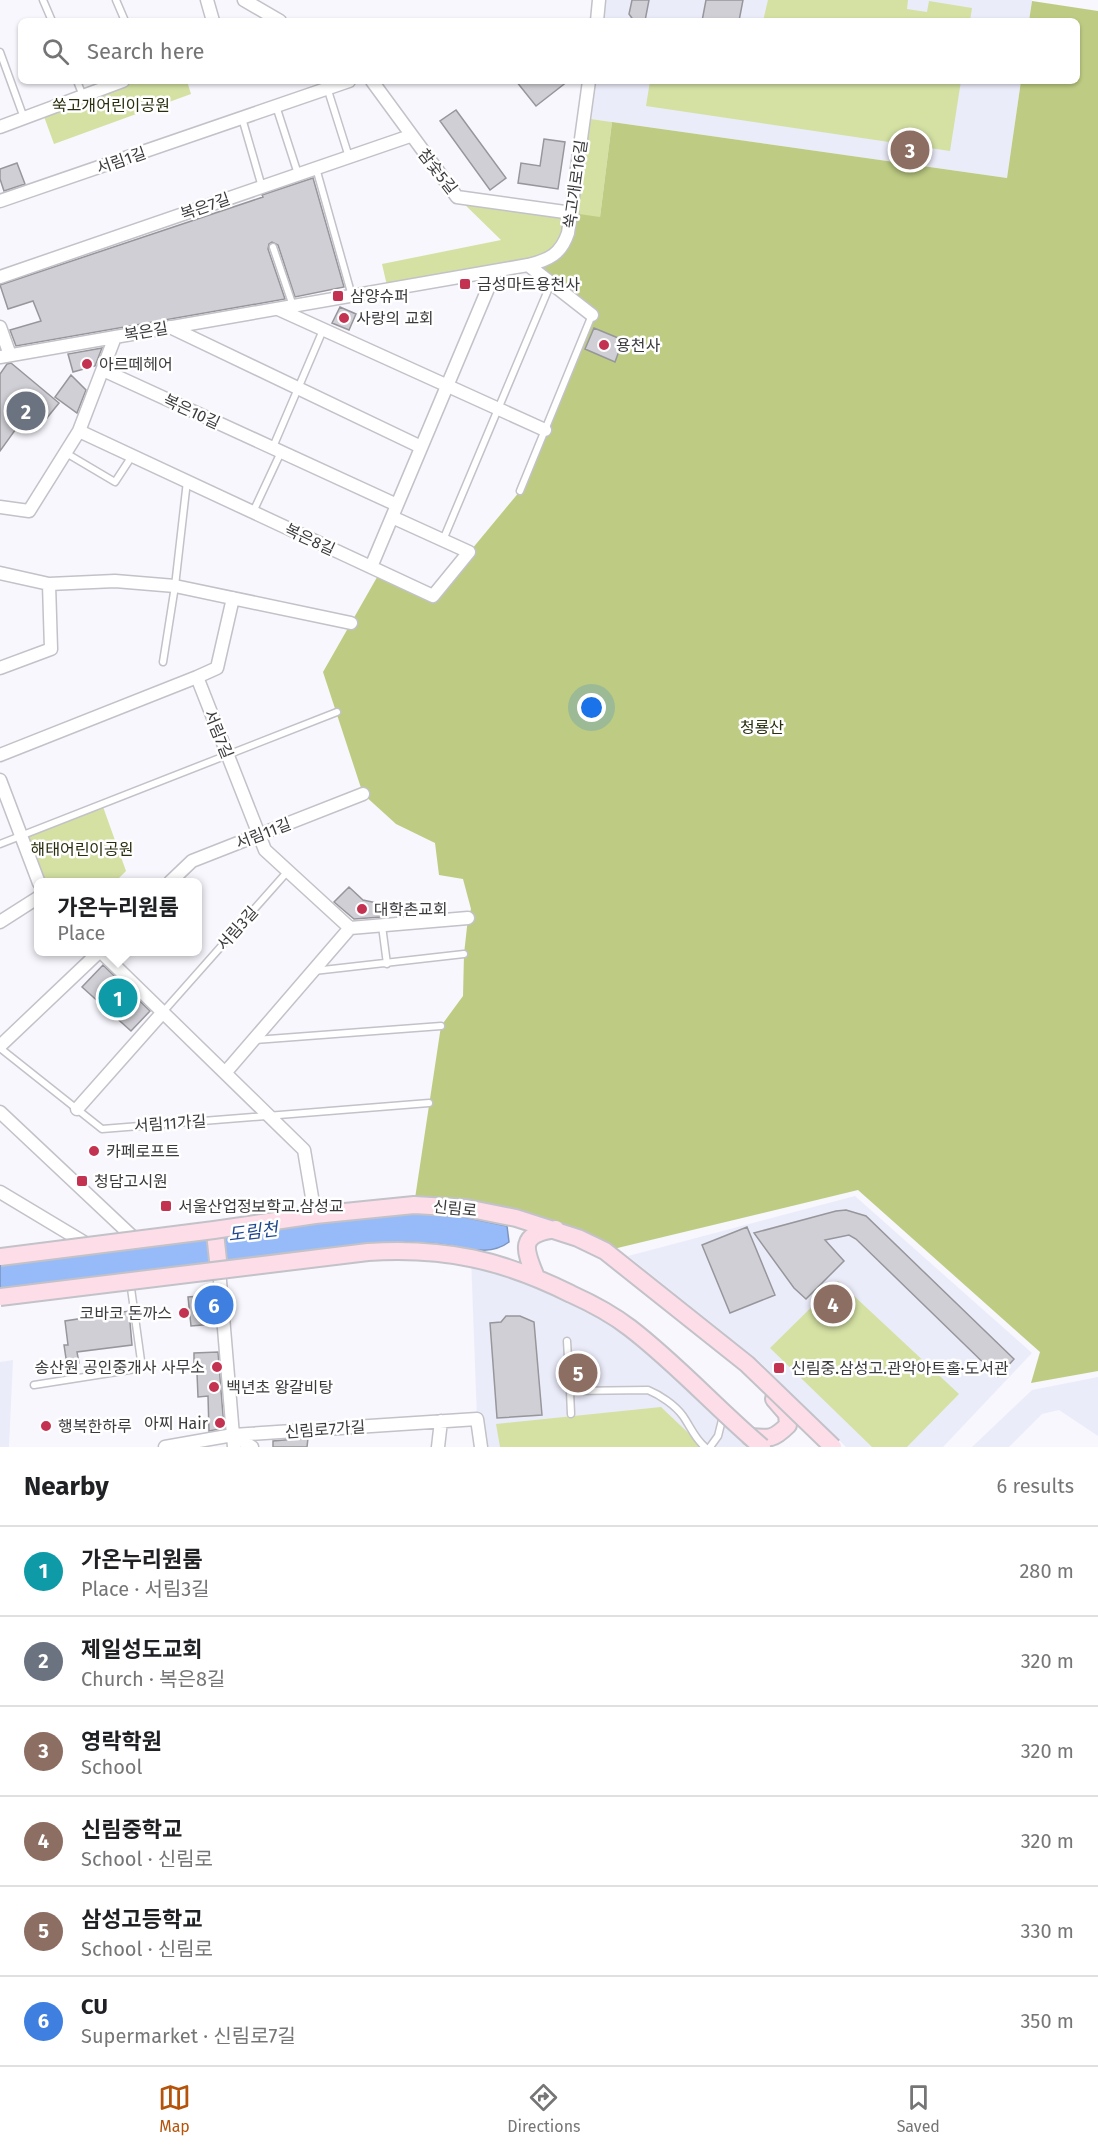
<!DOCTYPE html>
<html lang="en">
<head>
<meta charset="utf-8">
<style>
  :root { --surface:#fff; --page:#f6f6f6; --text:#202124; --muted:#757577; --line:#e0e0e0; --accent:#b45309 }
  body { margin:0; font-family:"Fira Sans","Noto Sans KR",sans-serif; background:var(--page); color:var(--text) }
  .you { position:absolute; left:592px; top:708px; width:21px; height:21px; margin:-15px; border:4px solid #fff; border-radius:50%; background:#1a73e8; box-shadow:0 0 0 9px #1a73e833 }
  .badge { display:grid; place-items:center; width:39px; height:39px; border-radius:50%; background:var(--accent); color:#fff; font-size:20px; font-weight:700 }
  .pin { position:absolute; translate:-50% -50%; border:3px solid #fff; box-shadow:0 2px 6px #0006 }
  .popup { position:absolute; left:34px; top:878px; width:168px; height:78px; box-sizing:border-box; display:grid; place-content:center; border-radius:9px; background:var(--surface); filter:drop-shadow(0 2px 4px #0005); font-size:20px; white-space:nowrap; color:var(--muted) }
  .popup b { font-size:22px; color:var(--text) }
  .popup::after { content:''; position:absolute; left:50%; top:100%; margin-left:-12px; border:12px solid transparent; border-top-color:var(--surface) }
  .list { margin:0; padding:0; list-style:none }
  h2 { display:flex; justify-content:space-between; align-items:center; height:78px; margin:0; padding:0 24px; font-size:26px }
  h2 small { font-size:20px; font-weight:400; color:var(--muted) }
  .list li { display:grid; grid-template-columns:39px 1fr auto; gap:18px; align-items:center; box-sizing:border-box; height:90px; padding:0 24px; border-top:2px solid var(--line) }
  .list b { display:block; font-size:22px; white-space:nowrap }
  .list p { margin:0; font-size:20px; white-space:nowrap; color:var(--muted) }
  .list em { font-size:20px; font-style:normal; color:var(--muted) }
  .icon { flex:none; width:33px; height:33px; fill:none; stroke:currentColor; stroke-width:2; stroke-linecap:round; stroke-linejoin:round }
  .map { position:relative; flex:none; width:1098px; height:1447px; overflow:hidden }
  .search { position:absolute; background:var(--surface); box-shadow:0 2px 4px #0004; left:18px; right:18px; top:18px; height:66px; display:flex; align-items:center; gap:15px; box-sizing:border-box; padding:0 21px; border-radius:9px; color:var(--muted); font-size:22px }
  .sheet { height:618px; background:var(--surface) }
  nav { display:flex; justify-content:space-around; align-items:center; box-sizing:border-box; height:84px; border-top:2px solid var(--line); background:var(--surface); font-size:16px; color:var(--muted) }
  nav a { display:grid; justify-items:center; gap:3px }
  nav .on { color:var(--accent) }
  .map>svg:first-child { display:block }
  .built { fill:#ebecf9 }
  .green { fill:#d4e1a3 }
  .forest { fill:#becc83 }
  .water { fill:#97bbf9; stroke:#7b95c1; stroke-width:1.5 }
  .building { fill:#cfcfd5; stroke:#96969b; stroke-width:1.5 }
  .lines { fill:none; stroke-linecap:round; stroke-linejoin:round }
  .service-casing { stroke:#c2c2c8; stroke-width:9 }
  .minor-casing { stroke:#c2c2c8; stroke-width:15 }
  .secondary-casing { stroke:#c2c2c8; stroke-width:20 }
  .service { stroke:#fff; stroke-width:6 }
  .minor { stroke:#fff; stroke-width:12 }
  .secondary { stroke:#fddde7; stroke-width:16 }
  .secondary-bridge-casing { stroke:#c2c2c8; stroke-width:20; stroke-linecap:butt }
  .secondary-bridge { stroke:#fddde7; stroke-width:16 }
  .poi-dot { fill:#c33351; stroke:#fff; stroke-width:2 }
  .labels { text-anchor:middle; stroke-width:5; stroke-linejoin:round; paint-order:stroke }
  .park-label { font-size:16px; fill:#292e0e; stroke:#fff }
  .street-label { font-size:16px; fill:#3b3b3e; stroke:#fff }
  .poi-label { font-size:16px; fill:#3b3b3e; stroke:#fff; text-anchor:start }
  .water-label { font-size:18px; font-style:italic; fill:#1e478e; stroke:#fff }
</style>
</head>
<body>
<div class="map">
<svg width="1098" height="1447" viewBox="0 0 1098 1447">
  <rect width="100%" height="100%" fill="#f7f7fd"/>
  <path class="built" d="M599,0h433l-3,21h-432z
    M589,81h432l-14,97 -423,-60z
    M855,1196l177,157 -89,94h-97l-88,-87 -130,-104z
    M471,1257l117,45 162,135 -3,10h-266l-4,-28z
    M13,1360l-4,87h-9v-85z
    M1098,1377v59l-39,-26 -17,4 -33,33h-37l60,-57z"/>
  <path class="green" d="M768,0h140l-1,9 20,3 2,-11 43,7 -2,13h-207z
    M123,81h64l4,13 -137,50 -12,-33z
    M650,81h311l-11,70 -304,-45z
    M584,118l28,4 -12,95 -47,40 -165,33 -6,-26 119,-24 -44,-43 115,16z
    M102,804l24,67 -11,11h-76l-18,-46z
    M838,1281l121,113 -52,53h-35l-102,-99z
    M661,1407l39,37v3h-200l-4,-23z"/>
  <path class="forest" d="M1032,1l66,10v1360l-67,12 9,-31 -182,-162 -253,61 -27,-13 -164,-33 27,-179 22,-30 1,-42 4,-36 3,-9 -8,-30 -24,-4 -4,-32 -39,-19 -33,-30 -40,-122 57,-100 53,24 87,-105 72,-176 -64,-50 25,-8 19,-44 28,4 12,-95 395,56 14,-97h56v-60h-48z"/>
  <path class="water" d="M412,1210l23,1 72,15 2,16c-21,16 -47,4 -70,2 -11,-1 -22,-1 -33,-2l-406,50v-31z"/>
  <path class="building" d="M632,0h17l-4,21h-11l-5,-7z
    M706,0h37l-4,21h-37z
    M516,81h52l-32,25z
    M456,110l50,68 -16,12 -50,-69z
    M544,139l21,3 -7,47 -40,-6 3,-20 19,3z
    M17,163l8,21 -21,7 -4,-12v-10z
    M313,178l31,109 -49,10 -17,-52 -6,-3 -3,2 -1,5 17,50 -269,47 -6,-16 31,-9 -8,-20 -25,8 -8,-24 263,-88 -1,-2z
    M340,307l16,7 -7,16 -17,-7z
    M594,328l29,12 -8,22 -30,-13z
    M102,348l-7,18 -22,6 -5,-18z
    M11,363l48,40 -21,26 -15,-10 -23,32v-77l7,-10z
    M71,375l15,15 -9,23 -22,-16z
    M349,887l14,13 19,4 1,11 -2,2 -27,2 -20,-17z
    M103,965l47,46 -19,20 -49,-44z
    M846,1210l20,6 148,143 -16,18 -142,-138 -7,-4 -24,5 19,21 -38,38 -12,-11 -40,-55 82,-22z
    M747,1227l28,68 -45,18 -28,-68z
    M213,1295l2,29 -24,2 -3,-29z
    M129,1311l3,34 -55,7 2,11 -12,2 -3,-20h4l-3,-24z
    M506,1316h14l14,6 8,93 -45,3 -7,-95 11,-1z
    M218,1352l6,76 -15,3 -1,-35 -10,1 -1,-24h-3v-20z
    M308,1438l-1,9h-34v-6z"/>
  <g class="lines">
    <g class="service-casing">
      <path id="service" d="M43,0l9,21
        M116,0l9,21
        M0,52l24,66
        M77,81l6,15
        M325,81l24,76
        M276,106l22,68
        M242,118l20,69
        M316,168l36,128
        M273,247l20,59
        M273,447l50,-117
        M66,453l49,29 17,-26
        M520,491l72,-176
        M253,512l28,-60
        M443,540l108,-257
        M163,662l12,-76 12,-105
        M0,844l337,-132
        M382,926l5,38
        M314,971l150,-17
        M163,1012l125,-141
        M255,1040l186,-14
        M0,1048l102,81 327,-26
        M567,1341l3,50 78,-1c12,5 27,15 35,26 7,10 12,23 22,31
        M34,1385l108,-17 -12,-87
        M570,1391l1,23
        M710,1447l8,-11 5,-20"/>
    </g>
    <g class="minor-casing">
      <path id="minor" d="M207,0l6,21
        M244,0l36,21
        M597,21l2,-21
        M372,81l85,116 115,16
        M0,127l123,-46
        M0,201l349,-120
        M528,265c21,-5 33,-11 40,-32l21,-152
        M0,277l410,-141
        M278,309l267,121
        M0,327l10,28
        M170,327l251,120
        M0,357l528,-92 64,50
        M103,370l294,135 -5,12 77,35 -36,44 -354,-165 36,-94
        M397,505l98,-233
        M0,507l29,4 50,-80
        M371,567l21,-50
        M0,573l49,11 66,-3 60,5 176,37
        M0,668l51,-19 -2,-65
        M197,677l20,-9 16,-70
        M0,755l197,-78 68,173 85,78 118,-10
        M0,780l39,103
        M170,882l22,-21 171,-67
        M0,922l39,-25
        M101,952l203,198 11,65
        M0,1046l99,-94
        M225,1073l125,-145
        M77,1109l86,-97
        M0,1112l136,128
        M0,1192l90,54
        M219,1269l15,178
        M233,1435l19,12
        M165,1447l68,-12 244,-16 4,28
        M438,1447l3,-26"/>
    </g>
    <g class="secondary-casing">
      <path id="secondary" d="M215,1233l4,36
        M750,1437c20,2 24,2 38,-12l-1,-11 -13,-15"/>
    </g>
    <use href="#service" class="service"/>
    <use href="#minor" class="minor"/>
    <use href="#secondary" class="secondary"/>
    <g class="secondary-bridge-casing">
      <path id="secondary-bridge" d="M0,1257l214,-27 101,-15 99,-10 52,3 50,10 62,20 27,13 142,113 86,83
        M536,1277c-12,-28 -18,-43 20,-48
        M0,1297l368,-45c76,-5 135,8 203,42 20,9 41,20 59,34 47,36 87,81 132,119"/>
    </g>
    <use href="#secondary-bridge" class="secondary-bridge"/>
  </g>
  <g class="poi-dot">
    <rect x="459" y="278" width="12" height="12" rx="3"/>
    <rect x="332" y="290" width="12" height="12" rx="3"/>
    <circle cx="344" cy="318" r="6"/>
    <circle cx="604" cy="345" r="6"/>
    <circle cx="87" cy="364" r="6"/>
    <circle cx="362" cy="909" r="6"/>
    <circle cx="94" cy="1151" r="6"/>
    <rect x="76" y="1175" width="12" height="12" rx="3"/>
    <rect x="160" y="1200" width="12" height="12" rx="3"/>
    <circle cx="184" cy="1313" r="6"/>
    <circle cx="217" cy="1367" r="6"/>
    <rect x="773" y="1362" width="12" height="12" rx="3"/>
    <circle cx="214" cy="1387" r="6"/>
    <circle cx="220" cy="1423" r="6"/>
    <circle cx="46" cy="1426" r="6"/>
  </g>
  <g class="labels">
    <g class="park-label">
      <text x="111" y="111">쑥고개어린이공원</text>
      <text x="762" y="733">청룡산</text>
      <text x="82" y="855">해태어린이공원</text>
    </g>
    <g class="street-label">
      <text transform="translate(121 160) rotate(-19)" y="6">서림1길</text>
      <text transform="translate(438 171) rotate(52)" y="6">참숯5길</text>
      <text transform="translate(575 184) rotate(-82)" y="6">쑥고개로16길</text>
      <text transform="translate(205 206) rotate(-19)" y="6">복은7길</text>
      <text transform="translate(146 331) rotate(-10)" y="6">복은길</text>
      <text transform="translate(192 411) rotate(25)" y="6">복은10길</text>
      <text transform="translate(310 539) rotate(25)" y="6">복은8길</text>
      <text transform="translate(219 734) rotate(68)" y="6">서림7길</text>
      <text transform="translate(263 833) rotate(-21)" y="6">서림11길</text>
      <text transform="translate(237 928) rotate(-48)" y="6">서림3길</text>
      <text transform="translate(170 1123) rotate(-4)" y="6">서림11가길</text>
      <text transform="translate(455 1208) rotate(6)" y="6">신림로</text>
      <text transform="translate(325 1429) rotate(-4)" y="6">신림로7가길</text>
    </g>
    <g class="poi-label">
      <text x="477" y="290">금성마트용천사</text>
      <text x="350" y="302">삼양슈퍼</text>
      <text x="356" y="324">사랑의 교회</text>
      <text x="616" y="351">용천사</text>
      <text x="99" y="370">아르떼헤어</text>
      <text x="374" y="915">대학촌교회</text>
      <text x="106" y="1157">카페로프트</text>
      <text x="94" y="1187">청담고시원</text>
      <text x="178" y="1212">서울산업정보학교.삼성교</text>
      <text x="172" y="1319" text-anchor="end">코바코 돈까스</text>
      <text x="205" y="1373" text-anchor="end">송산원 공인중개사 사무소</text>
      <text x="791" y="1374">신림중.삼성고.관악아트홀·도서관</text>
      <text x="226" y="1393">백년초 왕갈비탕</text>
      <text x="208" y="1429" text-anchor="end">아찌 Hair</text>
      <text x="58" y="1432">행복한하루</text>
    </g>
    <g class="water-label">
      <text transform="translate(253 1232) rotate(-7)" y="6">도림천</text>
    </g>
  </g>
</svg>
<div class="you"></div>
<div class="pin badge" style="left:118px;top:998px;background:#0f9aa8">1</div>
<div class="popup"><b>가온누리원룸</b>Place</div>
<div class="pin badge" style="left:26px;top:411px;background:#6b7280">2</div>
<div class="pin badge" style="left:910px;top:150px;background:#8d6e63">3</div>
<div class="pin badge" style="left:833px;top:1304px;background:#8d6e63">4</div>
<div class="pin badge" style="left:578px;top:1373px;background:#8d6e63">5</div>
<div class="pin badge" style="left:214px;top:1305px;background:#3f7fe0">6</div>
<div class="search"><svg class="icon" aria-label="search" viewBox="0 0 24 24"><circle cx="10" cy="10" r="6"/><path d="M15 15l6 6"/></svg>Search here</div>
</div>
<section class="sheet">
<h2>Nearby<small>6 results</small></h2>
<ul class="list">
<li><span class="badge" style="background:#0f9aa8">1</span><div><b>가온누리원룸</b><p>Place · 서림3길</p></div><em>280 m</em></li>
<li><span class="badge" style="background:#6b7280">2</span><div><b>제일성도교회</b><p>Church · 복은8길</p></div><em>320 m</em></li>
<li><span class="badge" style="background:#8d6e63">3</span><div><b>영락학원</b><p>School</p></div><em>320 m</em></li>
<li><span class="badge" style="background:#8d6e63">4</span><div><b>신림중학교</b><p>School · 신림로</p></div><em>320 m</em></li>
<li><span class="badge" style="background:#8d6e63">5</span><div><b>삼성고등학교</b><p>School · 신림로</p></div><em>330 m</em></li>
<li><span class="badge" style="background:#3f7fe0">6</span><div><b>CU</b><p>Supermarket · 신림로7길</p></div><em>350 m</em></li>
</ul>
</section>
<nav>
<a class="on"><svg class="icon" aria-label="map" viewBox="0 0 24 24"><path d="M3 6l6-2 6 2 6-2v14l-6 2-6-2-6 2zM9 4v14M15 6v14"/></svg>Map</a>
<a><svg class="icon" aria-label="directions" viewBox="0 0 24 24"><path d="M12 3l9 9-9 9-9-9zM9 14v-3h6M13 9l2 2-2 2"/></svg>Directions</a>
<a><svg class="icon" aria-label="saved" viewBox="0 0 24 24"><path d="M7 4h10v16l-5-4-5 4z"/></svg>Saved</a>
</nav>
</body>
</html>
